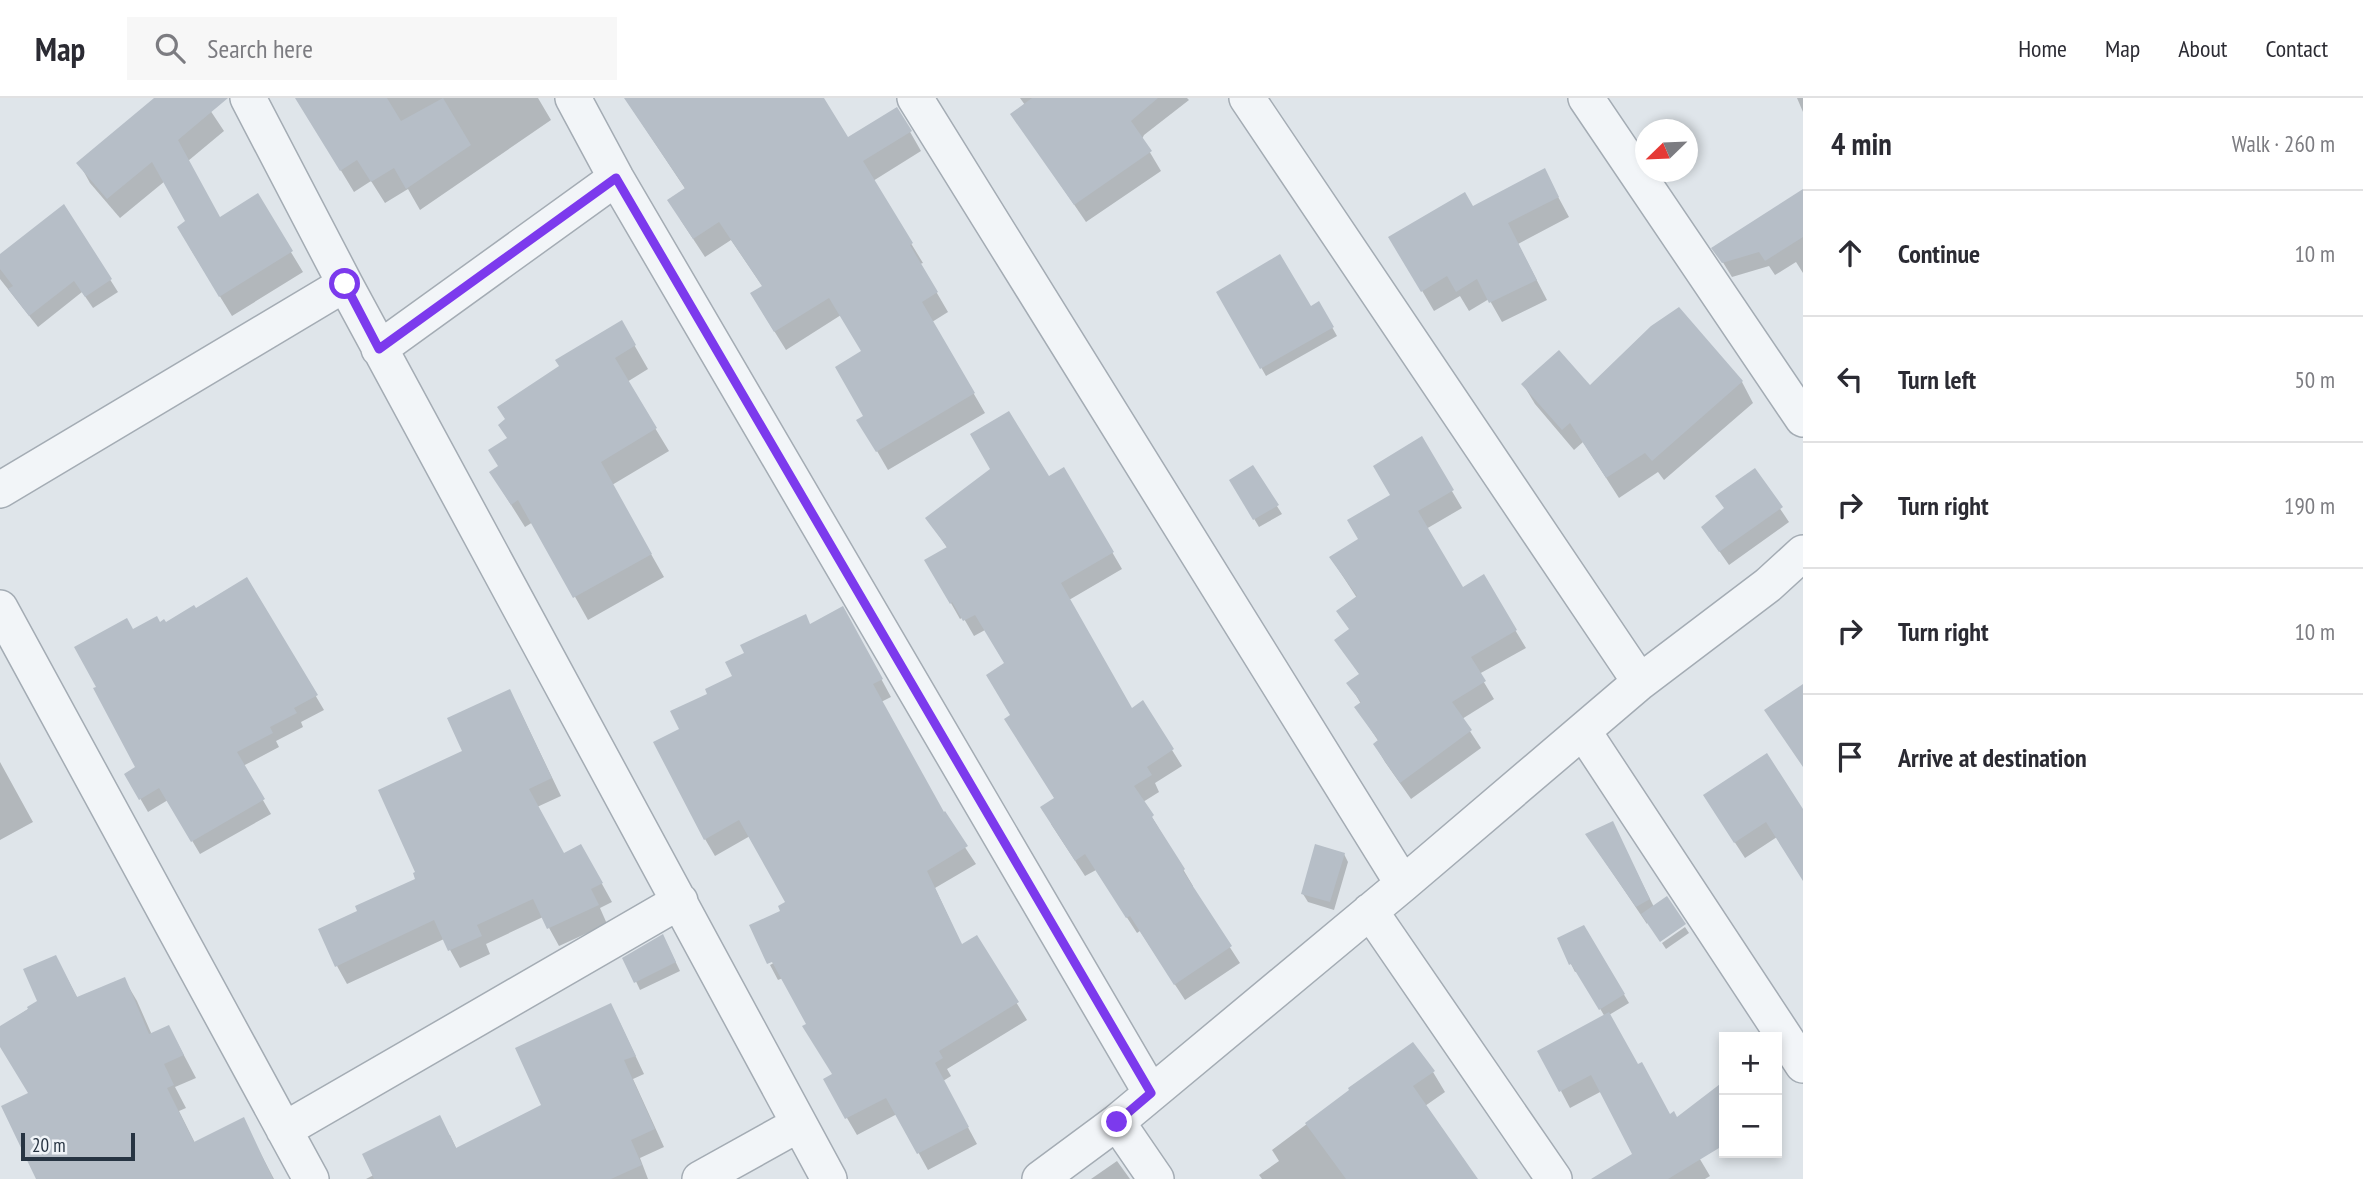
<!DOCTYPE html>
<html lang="en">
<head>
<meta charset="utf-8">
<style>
  :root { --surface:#fff; --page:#f7f7f7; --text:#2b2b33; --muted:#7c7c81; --line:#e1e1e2 }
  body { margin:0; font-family:"PT Sans Narrow",sans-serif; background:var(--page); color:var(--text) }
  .controls { position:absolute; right:21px; bottom:21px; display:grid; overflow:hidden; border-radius:0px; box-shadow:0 4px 10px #0003 }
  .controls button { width:63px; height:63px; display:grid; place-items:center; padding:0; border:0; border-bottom:2px solid var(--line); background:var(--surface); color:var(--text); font:35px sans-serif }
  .compass { position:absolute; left:1635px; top:21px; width:63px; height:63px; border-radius:50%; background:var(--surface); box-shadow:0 4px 10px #0003; rotate:247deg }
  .scale { position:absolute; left:21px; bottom:18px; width:114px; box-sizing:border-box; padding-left:7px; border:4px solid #273442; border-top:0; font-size:19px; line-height:24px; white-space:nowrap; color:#273442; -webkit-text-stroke:5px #eff3f7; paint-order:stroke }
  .stop { position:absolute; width:21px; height:21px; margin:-16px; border:5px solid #7c3aed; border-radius:50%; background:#fff }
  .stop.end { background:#7c3aed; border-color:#fff; box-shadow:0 2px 7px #0008 }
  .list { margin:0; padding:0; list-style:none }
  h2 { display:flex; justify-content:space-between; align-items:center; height:91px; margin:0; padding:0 28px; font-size:30px }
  h2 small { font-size:23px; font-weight:400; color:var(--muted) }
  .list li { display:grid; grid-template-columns:46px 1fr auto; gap:21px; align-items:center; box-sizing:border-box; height:126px; padding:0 28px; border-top:2px solid var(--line) }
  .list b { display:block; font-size:26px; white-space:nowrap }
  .list em { font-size:23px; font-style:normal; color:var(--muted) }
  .icon { flex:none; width:38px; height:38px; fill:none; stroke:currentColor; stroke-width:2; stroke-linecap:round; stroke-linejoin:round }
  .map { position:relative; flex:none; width:1803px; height:1081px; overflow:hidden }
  header { display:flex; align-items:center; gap:42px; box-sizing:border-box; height:98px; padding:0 35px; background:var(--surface); border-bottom:2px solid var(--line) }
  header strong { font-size:33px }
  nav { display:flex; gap:38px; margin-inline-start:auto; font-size:24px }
  .search { width:490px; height:63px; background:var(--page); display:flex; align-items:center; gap:18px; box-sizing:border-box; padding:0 24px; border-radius:0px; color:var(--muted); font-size:26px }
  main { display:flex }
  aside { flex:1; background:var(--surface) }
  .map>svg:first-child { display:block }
  .shadow { fill:#0003 }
  .building { fill:#b6bec7 }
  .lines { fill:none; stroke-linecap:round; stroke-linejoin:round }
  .street-casing { stroke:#a4acb4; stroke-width:38 }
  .street { stroke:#f2f5f8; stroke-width:35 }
  .route { stroke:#7c3aed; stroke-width:9 }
</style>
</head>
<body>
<header>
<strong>Map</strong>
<div class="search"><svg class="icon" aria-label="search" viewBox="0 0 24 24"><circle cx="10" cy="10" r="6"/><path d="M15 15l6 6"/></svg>Search here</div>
<nav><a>Home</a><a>Map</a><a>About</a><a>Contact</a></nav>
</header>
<main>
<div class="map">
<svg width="1803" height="1081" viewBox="0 0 1803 1081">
  <rect width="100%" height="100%" fill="#dfe5ea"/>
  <path class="shadow" d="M156,0h46l22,33 -36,30 32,58 37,-23 46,76 -71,44 -42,-68 -3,-27 -22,-40 -45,37 -30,-35 -11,-20z
    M297,0h241l13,22 -131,90 -12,-21 -23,14 -14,-22 -17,11z
    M625,0h197l26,41 49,-30 24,42 -48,30 50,82 -3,1 28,48 -16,10 53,91 -97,57 -29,-50 7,-4 -3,-64 -22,-37 -55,35 -23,-37v-26l-32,-47 -26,17 -25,-38 6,-29z
    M1020,0h167l2,2 -45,35 -2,4 19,32 -75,51 -74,-108 13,-9z
    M1797,0h6v14z
    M1555,93l14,26 -51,27 29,56 -45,22 -13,-23 -20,12 -9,-15 -26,15 -43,-73 81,-30z
    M1803,93v82l-7,-11 -21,13 -6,-9 -37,11 -18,-29z
    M64,109l54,85 -25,16 -11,-16 -44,35 -38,-48v-22z
    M1219,195l92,15 8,-4 18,32 -71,40z
    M1678,211l64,73 11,21 -89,77 -6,-8 -39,26 -36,-56 -9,8 -39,-46 -12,-20 67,4z
    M621,224l27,47 -21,13 42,69 -57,34 52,92 -76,43 -55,-98 -8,5 -34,-54 9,-6 8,-28 54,-72z
    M1421,341l41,69 -36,21 36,60 21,-12 43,71 -47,26 15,25 -32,20 19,29 -70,51 -26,-37 -10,-17 4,-3 -23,-35 5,-3 -12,-21 11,-8 -23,-35 13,-10 7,-32 -26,-40 30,-18 31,-44z
    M1252,369l30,47 -23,13 -28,-47z
    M1064,372l58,99 -53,31 63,110 40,40 10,16 -27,17 4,9 -16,10 50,84 -2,1 49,76 -55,37 -45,-69 -3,2 -41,-63 -11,6 -34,-52 4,-25 -43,-83 -6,-52 -21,-34 -11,6 -11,-19 -3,2 -33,-58 21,-12 -20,-30 121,-40z
    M1754,372l35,52 -60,43 -26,-37 22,-19z
    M247,481l77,131 -23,12 2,5 -27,14 3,6 -36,19 28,48 -71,40 -32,-54 -20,12 -22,-38 11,-6 -4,-137 33,-7 29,-14z
    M852,527l39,72 -10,5 62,112 33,50 -41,24 27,58 14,-9 51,83 -80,49 4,7 -8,5 34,63 -49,26 -31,-56 -40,21 -10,-17 -21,-39 8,-4 -51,-97 -5,2 -8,-15 11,-6 2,-47 4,-9 -37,-67 -35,20 -10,-17 -24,-109 28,-36 101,-68z
    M519,611l42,87 -24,11 26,49 18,-10 31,56 -12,6 7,16 -48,22 -16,-29 -57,27 4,10 -30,14 -16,-29 -97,45 -10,-18 22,-54 59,-33 47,-127z
    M0,664l33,60 -33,18z
    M1715,714h88v67l-26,-42 -32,21z
    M1612,725l42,84 -7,17 -60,-89z
    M1344,756l4,8 -14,48 -26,-8 -5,-8z
    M1584,829l45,76 -20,12 29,51 32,50 3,-2 37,62 -5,3h-111l41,-25 -33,-63 -32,17 -9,-17 44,-74 -27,-46 -3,1 -4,-8z
    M1685,829l4,6 -23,16 -4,-6z
    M667,846l13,27 -40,19 -15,-32z
    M56,859l22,42 46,-20 13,22 15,34 17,-8 27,51 -21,9 11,21 -7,3 16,32 48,-23 31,59h-236l-8,-85 -30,-50v-16l40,-27z
    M620,925l24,51 -11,5 31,68 -24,11 8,21h-282l84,-44 7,15 86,-44z
    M1433,974l12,20 -20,14 51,73h-214l-3,-4 20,-14 -7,-11 79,-59z
    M1117,1063l13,18h-39z"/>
  <path class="building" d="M154,0h74l-50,42 42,77 38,-24 35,58 -74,46 -42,-70 8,-6 -33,-59 -45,37 -31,-36z
    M295,0h92l14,23 42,-23 28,47 -65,44 -12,-21 -23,14 -14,-22 -17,11z
    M624,0h200l24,39 49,-30 15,24 -49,30 50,82 -3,2 28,47 -16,10 53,91 -99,59 -20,-32 7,-4 -28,-49 26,-16 -32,-53 -55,34 -24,-39 12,-7 -43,-64 -26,17 -26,-39 18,-12z
    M1032,0h126l-27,23 21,30 -78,54 -64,-91z
    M1545,70l14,29 -51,26 29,57 -48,23 -12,-24 -21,13 -9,-16 -26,16 -33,-55 77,-45 8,14z
    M1803,91v48l-38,24 -6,-9 -37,11 -11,-15z
    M64,106l48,75 -27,18 -11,-16 -45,35 -21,-27 5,-3 -13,-17v-15z
    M1280,156l31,52 8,-5 15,26 -74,42 -44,-77z
    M1679,209l64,74 -91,80 -7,-8 -39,25 -36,-55 -8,7 -41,-46 38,-34 31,35 61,-59z
    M622,222l14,25 -21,13 42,70 -56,34 51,92 -79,44 -55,-98 -7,5 -22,-33 9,-6 -10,-16 19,-12 -9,-13 7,-6 -8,-12 62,-41 -4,-6z
    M1009,313l40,65 15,-9 50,85 -53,31 71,125 11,-8 31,49 -27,18 5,8 -18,11 20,29 -2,2 33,52 -2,2 49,75 -58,39 -44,-69 -4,2 -41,-64 -10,7 -35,-54 14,-9 -50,-79 6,-4 -24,-40 18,-12 -29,-48 -12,6 -11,-19 -2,2 -26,-44 23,-13 -22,-29 65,-49 -20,-35z
    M1422,338l32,54 -36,21 45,76 21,-13 33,56 -46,27 15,24 -34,21 20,28 -72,53 -27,-39 5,-4 -24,-33 7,-5 -15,-19 13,-9 -25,-34 15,-11 -13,-18 21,-15 -28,-39 29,-18 -11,-19 43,-25 -17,-29z
    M1253,367l26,40 -26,15 -24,-40z
    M1755,370l28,39 -64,45 -18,-25 23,-19 -9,-12z
    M247,479l71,118 -24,13 3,5 -27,14 3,6 -36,19 28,47 -74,43 -32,-54 -20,12 -15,-26 11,-7 -42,-79 3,-1 -22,-40 53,-29 6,11 24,-13 3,6 4,-3 2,3 28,-17 2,3z
    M843,508l40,73 -10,5 71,128 1,-1 23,35 -41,25 35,73 15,-9 42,67 -80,49 4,7 -8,5 34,64 -52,27 -31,-56 -41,21 -22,-40 9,-5 -30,-48 4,-2 -34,-62 -5,2 -18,-39 31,-14 -2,-5 7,-4 -46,-82 -35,20 -51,-98 26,-13 -9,-18 37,-17 -2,-5 27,-13 -7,-14 19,-9 -4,-8 66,-31 4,10z
    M1803,586v83l-39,-57z
    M510,591l42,89 -23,11 35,64 17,-9 22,39 -12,6 8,16 -52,24 -14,-30 -56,26 5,11 -34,15 -14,-31 -99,47 -17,-38 39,-18 -2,-5 60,-27 -2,-6 2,-1 -37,-82 84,-39 -15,-33z
    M1767,655l36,56v72l-37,-59 -32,21 -31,-48z
    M1613,723l37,78 -14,8 -51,-73z
    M1315,746l30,9 -15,49 -29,-8z
    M1667,798l19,28 -26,18 -19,-28z
    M1584,827l41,69 -26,16 -28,-46 -2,1 -12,-27z
    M663,836l13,28 -42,21 -12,-25z
    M56,857l21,42 48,-20 24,57 20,-9 15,30 -20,9 10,21 -7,3 27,54 50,-25 29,62h-237l-35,-73 27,-13 -28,-46v-21l28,-17 -1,-2 10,-6 -14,-32z
    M611,905l25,53 -12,4 31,69 -24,11 11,25 -31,14h-237l-12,-25 78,-39 16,33 85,-43 -26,-57z
    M1609,914l29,52 4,-2 28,52 4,-3 3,6 47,-36v64l-56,34h-77l41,-25 -41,-79 -32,17 -22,-41z
    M1413,944l22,29 -22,15 65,93h-132l-41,-56 44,-33 -1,-2z"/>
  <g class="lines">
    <g class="street-casing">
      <path id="street" d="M248,0l97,186 484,895
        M573,0l43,80 535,915
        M915,0l488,786
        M1247,0l393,584
        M1586,0l217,321
        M379,251l237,-171
        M0,392l345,-206
        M0,510l311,571
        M1583,633l220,334
        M1370,813l184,268
        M1117,1024l39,57
        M284,1032l396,-229
        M700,1081l99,-55
        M1040,1081l77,-57 286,-238 237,-202 128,-97 35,-32"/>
    </g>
    <use href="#street" class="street"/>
  </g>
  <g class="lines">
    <path class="route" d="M345,186l34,65 237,-171 535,915 -34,29"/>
  </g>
</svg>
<div class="controls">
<button>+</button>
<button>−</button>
</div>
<svg class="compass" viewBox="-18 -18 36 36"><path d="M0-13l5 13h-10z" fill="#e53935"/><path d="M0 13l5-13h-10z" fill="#7c7c81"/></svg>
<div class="scale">20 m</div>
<div class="stop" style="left:345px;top:186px"></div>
<div class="stop end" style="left:1117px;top:1024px"></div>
</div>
<aside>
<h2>4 min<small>Walk · 260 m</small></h2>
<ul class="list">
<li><svg class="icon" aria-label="ahead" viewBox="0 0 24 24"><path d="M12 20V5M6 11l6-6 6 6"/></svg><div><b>Continue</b></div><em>10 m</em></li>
<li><svg class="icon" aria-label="left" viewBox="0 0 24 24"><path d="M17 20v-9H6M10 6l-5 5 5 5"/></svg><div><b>Turn left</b></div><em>50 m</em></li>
<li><svg class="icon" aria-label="right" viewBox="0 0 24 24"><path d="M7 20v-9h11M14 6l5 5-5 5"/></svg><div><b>Turn right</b></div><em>190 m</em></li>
<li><svg class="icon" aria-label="right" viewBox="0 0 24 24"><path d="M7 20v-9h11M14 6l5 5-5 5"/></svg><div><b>Turn right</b></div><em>10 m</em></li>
<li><svg class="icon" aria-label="arrive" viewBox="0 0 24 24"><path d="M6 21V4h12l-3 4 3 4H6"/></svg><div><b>Arrive at destination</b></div></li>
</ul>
</aside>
</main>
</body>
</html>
